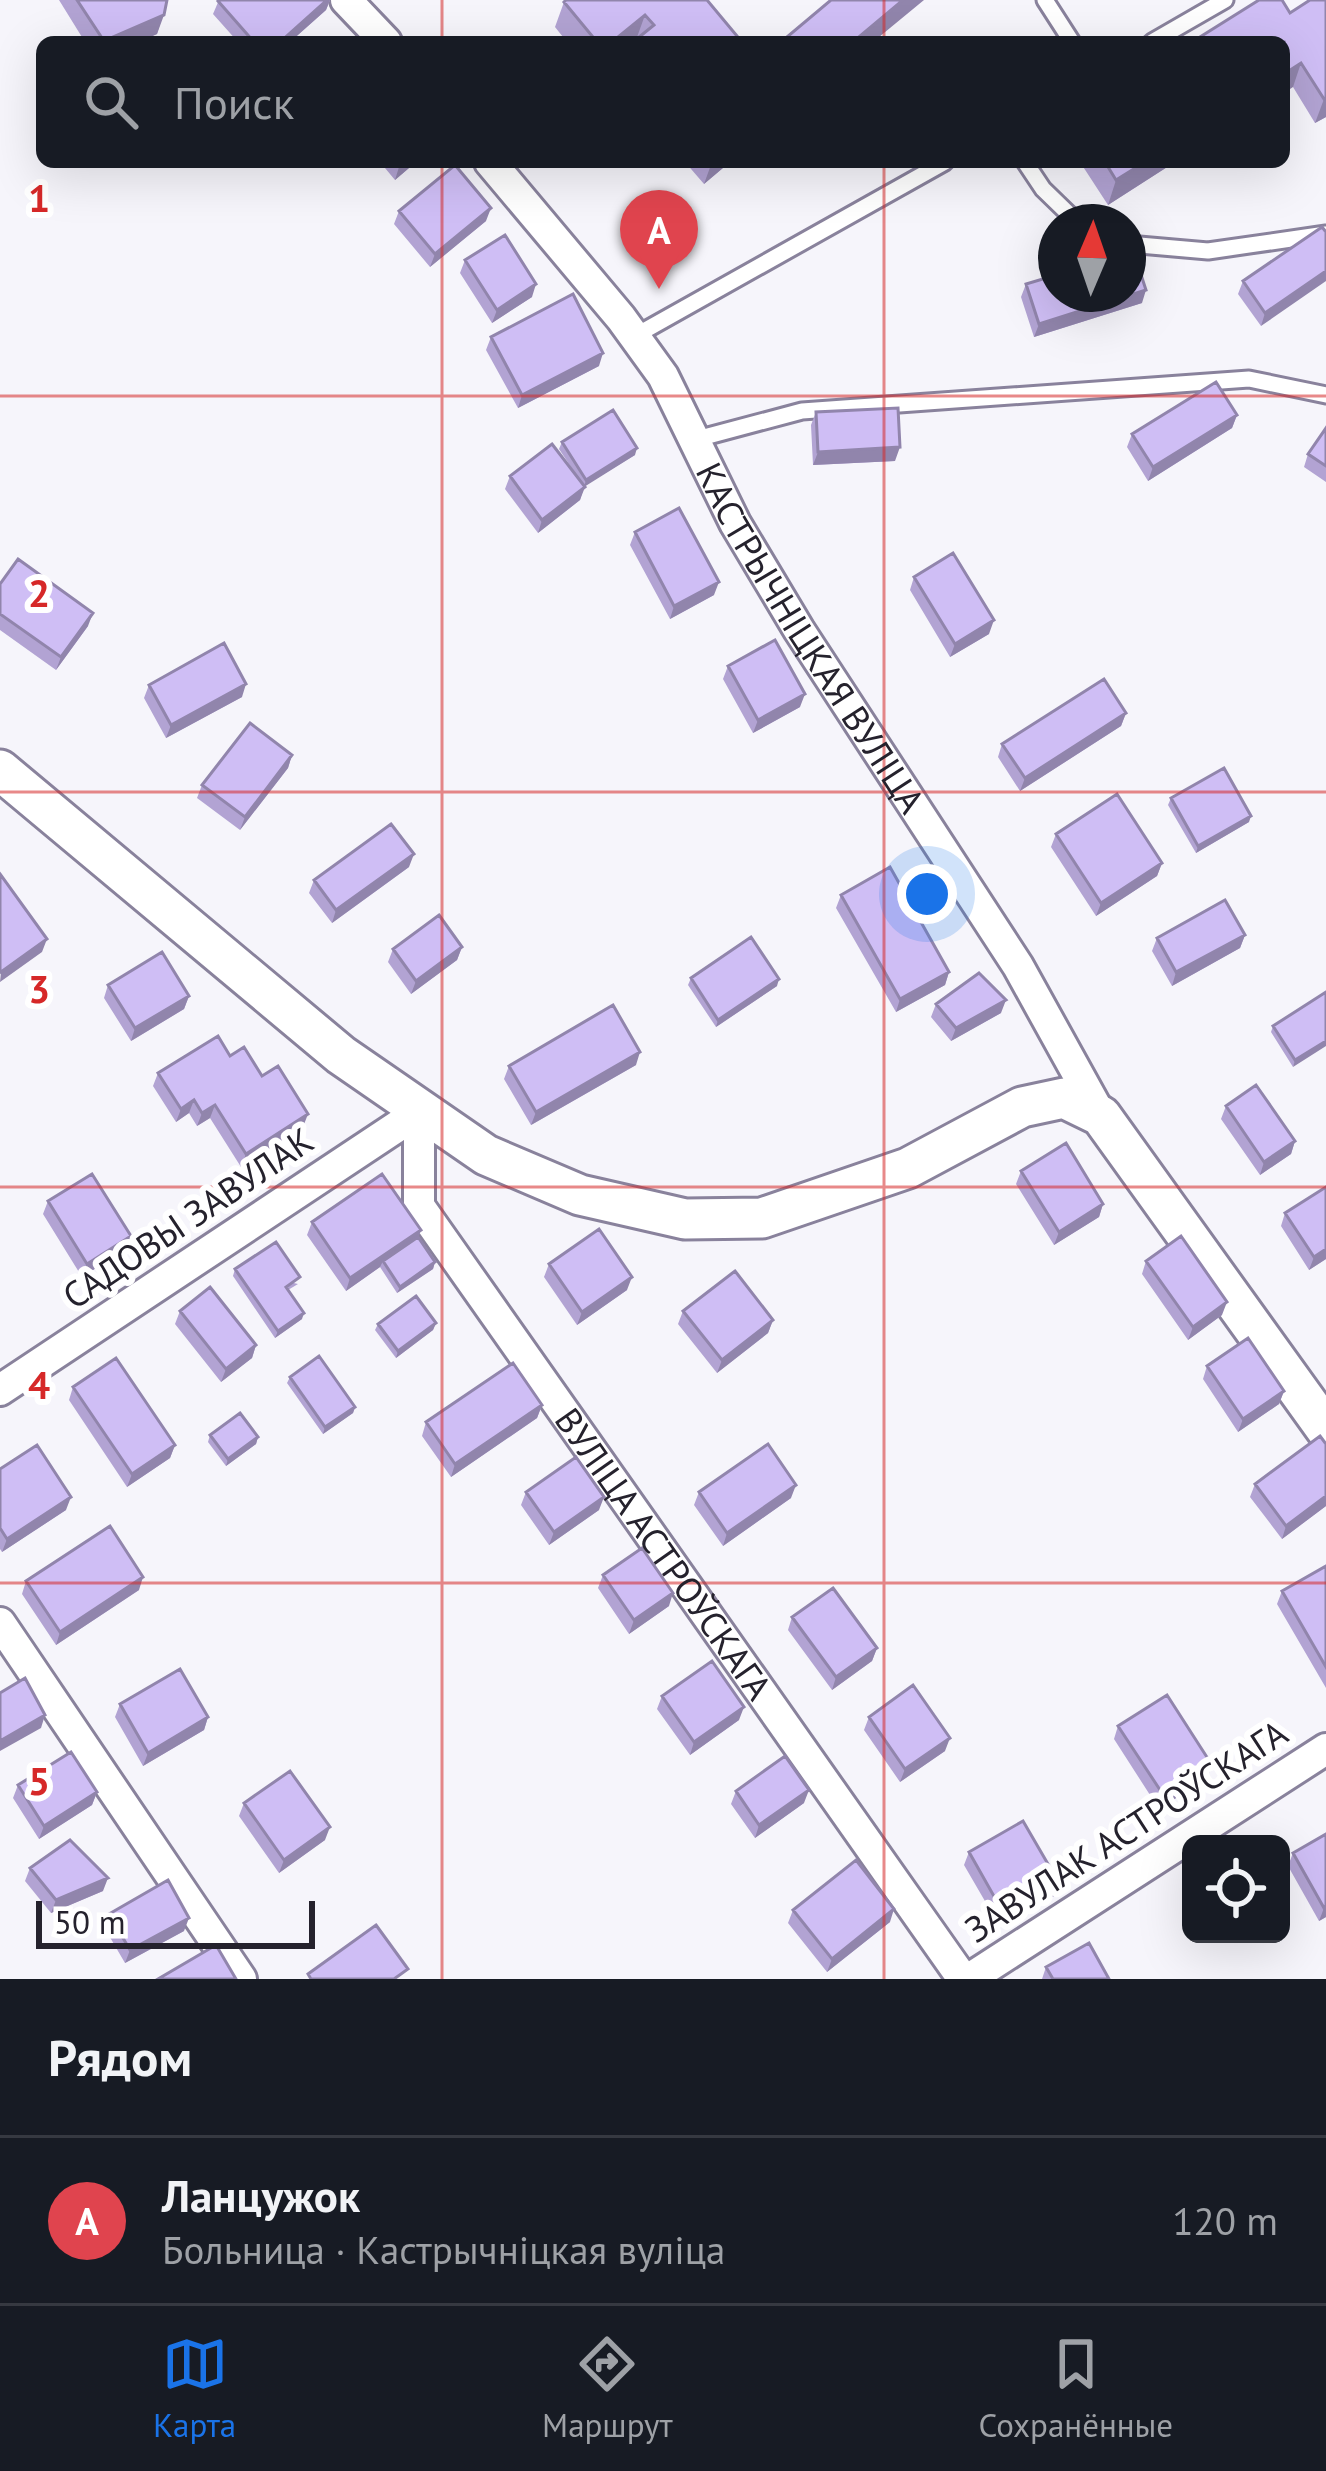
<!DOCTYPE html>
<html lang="ru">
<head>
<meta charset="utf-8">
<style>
  :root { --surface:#171b24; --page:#242831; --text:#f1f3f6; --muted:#9ea1a6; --line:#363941; --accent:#1a73e8 }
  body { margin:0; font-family:"PT Sans",sans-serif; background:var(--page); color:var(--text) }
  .controls { position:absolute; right:36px; bottom:36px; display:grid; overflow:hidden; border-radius:18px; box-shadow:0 12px 48px #0002 }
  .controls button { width:108px; height:108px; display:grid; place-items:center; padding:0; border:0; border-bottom:3px solid var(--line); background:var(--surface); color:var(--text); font:60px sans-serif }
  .compass { position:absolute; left:1038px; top:204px; width:108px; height:108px; border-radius:50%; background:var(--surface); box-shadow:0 12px 48px #0002; rotate:2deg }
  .scale { position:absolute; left:36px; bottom:30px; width:279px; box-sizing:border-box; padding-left:12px; border:6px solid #25222d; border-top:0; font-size:33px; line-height:42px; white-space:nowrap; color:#25222d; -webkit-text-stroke:9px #fff; paint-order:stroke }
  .you { position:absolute; left:927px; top:894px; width:42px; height:42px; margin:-30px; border:9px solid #fff; border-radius:50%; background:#1a73e8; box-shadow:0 0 0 18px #1a73e833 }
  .badge { display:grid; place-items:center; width:78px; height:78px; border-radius:50%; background:var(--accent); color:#fff; font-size:39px; font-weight:700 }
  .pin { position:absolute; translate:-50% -99px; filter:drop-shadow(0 3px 6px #0008) }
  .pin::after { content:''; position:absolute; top:63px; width:42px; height:36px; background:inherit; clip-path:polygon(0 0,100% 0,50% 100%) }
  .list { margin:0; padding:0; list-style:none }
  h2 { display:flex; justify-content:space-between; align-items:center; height:156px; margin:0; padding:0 48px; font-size:51px }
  h2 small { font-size:39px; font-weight:400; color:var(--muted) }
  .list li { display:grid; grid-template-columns:78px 1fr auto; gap:36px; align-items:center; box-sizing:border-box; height:168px; padding:0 48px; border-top:3px solid var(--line) }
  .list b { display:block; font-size:45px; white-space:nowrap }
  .list p { margin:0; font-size:39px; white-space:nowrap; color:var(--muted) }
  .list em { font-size:39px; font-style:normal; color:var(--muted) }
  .icon { flex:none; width:66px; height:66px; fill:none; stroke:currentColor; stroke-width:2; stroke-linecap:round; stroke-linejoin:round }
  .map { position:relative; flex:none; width:1326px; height:1979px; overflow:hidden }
  .search { position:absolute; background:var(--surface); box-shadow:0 12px 48px #0002; left:36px; right:36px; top:36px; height:132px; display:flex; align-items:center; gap:30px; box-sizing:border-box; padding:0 42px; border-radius:18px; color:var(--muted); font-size:45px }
  .sheet { height:324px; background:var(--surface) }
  nav { display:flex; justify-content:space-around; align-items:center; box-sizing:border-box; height:168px; border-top:3px solid var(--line); background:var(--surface); font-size:33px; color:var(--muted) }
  nav a { display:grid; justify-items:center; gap:6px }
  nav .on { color:var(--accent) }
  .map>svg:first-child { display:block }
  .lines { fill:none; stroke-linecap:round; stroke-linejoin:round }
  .service-casing { stroke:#89829c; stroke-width:21 }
  .minor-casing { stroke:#89829c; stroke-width:36 }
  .tertiary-casing { stroke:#89829c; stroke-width:45 }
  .service { stroke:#fff; stroke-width:15 }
  .minor { stroke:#fff; stroke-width:30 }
  .tertiary { stroke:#fff; stroke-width:39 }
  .wall { fill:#b2a3d3 }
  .shaded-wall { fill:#9185ac }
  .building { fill:#cfbef5; stroke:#9185ac; stroke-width:3 }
  .grid { fill:none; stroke:#d62828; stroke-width:3; stroke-opacity:0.55 }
  .labels { text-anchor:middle; stroke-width:12; stroke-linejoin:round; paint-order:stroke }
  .street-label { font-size:36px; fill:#25222d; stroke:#fff }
  .grid-label { font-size:39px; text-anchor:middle; font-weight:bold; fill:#d62828; stroke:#fff; stroke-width:12; stroke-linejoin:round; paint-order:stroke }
</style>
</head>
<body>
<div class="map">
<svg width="1326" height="1979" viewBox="0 0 1326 1979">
  <rect width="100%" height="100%" fill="#f6f5fb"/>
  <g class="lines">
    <g class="service-casing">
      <path id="service" d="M1045,0l27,42
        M1152,42l73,-42
        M1025,162l18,27 34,33
        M1128,244l80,7 118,-17
        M633,337l312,-175
        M693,440l109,-29 447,-32 77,16"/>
    </g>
    <g class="minor-casing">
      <g id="minor">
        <path d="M346,0l40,42"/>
        <path id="s1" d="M490,162l131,156 42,58 72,147 64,107 219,336 83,150"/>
        <path id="s2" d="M419,1112v94l544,773"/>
        <path d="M0,1390l419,-278"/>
        <path d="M0,1623l241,356"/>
        <path d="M969,1979l357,-230"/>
      </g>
    </g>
    <g class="tertiary-casing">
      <path id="tertiary" d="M0,770l341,285 145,100 94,40 105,24 77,-1 146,-50 114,-61 42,-9 37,18 225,313"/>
    </g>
    <use href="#service" class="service"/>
    <use href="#minor" class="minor"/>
    <use href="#tertiary" class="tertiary"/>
  </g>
  <path class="wall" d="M59,0h108l-10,34 -18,8h-54z
    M219,0h111l-4,10 -36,32h-52l-25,-28z
    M707,0l-74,42h-66l-12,-15 9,-25z
    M1326,0v117l-11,6 -22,-36 -3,-74z
    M380,162h36l-21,18z
    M685,162h45l-26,22z
    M1080,162h95l-67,43z
    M399,211l87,10 -56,46 -36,-43z
    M1326,232l-65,94 -23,-32 5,-13z
    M465,260l67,37 -40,26 -32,-50z
    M1026,284l116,19 -108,34 -13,-40z
    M491,337l108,29 -81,42 -32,-58z
    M816,412l79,49 -82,4 -2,-40z
    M1237,415l-5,13 -84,53 -21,-34 5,-13z
    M1326,428v54l-22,-15 4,-13z
    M562,442l73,13 -51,31 -4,14 -42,33 -33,-44 5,-13 69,3 -20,-30z
    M635,532l79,63 -44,24 -40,-74z
    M914,577l75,57 -39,23 -40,-67z
    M0,584l88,42 -32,44 -56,-40z
    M728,666l72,41 -47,26 -30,-54z
    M149,685l93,12 -76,41 -22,-40z
    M1126,713l-5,13 -101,65 -22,-34 4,-13z
    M292,755l-4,13 -48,62 -43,-32 5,-13z
    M1171,798l78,24 -53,31 -28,-48z
    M1056,834l106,29 -5,13 -61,40 -45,-69z
    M409,867l-77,56 -23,-30 5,-13z
    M841,895l108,77 -4,13 -49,27 -60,-104z
    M1245,935l-5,13 -68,38 -20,-35 5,-13z
    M462,947l-5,13 -46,34 -23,-32 5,-13z
    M691,978l86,8 -61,41 -28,-42z
    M108,985l81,11 -5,13 -53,32 -27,-43z
    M1326,992l-33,75 -22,-35 2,-6z
    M936,1004l65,9 -50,28 -20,-24z
    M230,1056l32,20 41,51 -62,40 -31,-49 -13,8 -8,-13 -13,9 -23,-36 5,-13z
    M636,1065l-105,60 -27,-46 5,-13z
    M1226,1106l69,35 -4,13 -31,21 -39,-56z
    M1021,1171l82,33 -4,13 -45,28 -38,-61z
    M1326,1187v72l-17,11 -28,-44 4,-13z
    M48,1201l78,48 -44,28 -39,-63z
    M312,1222l109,8 -3,7 17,25 -2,7 -36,24 -17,-26 -34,24 -39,-56z
    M1146,1261l76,54 -34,25 -46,-66z
    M549,1264l78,26 -50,35 -33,-48z
    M235,1269l63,15 -10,6 14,29 -27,19 -42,-62z
    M180,1311l76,34 -4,13 -31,24 -46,-58z
    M683,1311l90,9 -5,13 -51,40 -39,-49z
    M436,1323l-3,7 -37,28 -21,-28 3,-6z
    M1207,1366l77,25 -5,13 -41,28 -35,-53z
    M290,1377l65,30 -2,6 -30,21 -36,-51z
    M73,1387l102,58 -5,13 -43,29 -58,-87z
    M542,1405l-5,13 -86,59 -29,-41 4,-14z
    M210,1435l48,2 -2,7 -30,22 -18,-24z
    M1326,1444v62l-44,33 -32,-42 5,-13z
    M0,1469l66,41 -64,42 -2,-3z
    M526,1492l73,18 -50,35 -28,-40z
    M699,1492l92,6 -68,48 -29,-41z
    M1326,1566v122l-49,-84 5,-13z
    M603,1575l66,31 -40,28 -31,-46z
    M26,1581l113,9 -83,55 -34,-51z
    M792,1617l85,31 -5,13 -40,29 -44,-60z
    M662,1696l77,24 -49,35 -33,-46z
    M120,1704l88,13 -4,13 -61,36 -28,-49z
    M869,1717l76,34 -45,31 -36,-52z
    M1118,1726l89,52 -48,31 -45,-70z
    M18,1785l79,7 -5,13 -53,34 -26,-41z
    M736,1791l68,12 -49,35 -24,-34z
    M244,1803l81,37 -46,33 -40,-57z
    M1326,1834v83l-7,4 -31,-55 5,-13z
    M969,1852l90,31 -5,13 -54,31 -36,-62z
    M30,1868l73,23 -52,22 -26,-32z
    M793,1910l97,12 -63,50 -39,-49z
    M109,1914l75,17 -59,32 -21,-36z
    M1046,1967l63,12h-67z"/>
  <path class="shaded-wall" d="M327,0h3l-4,10 -36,32h-10z
    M903,0h21l-51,42h-20z
    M164,15l-7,19 -18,8h-35z
    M645,15l-9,25 -3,2h-21z
    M1301,63l-8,24 -9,6v-19z
    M1326,98v19l-11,6 9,-24z
    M405,162h11l-21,18 4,-13z
    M712,162h18l-26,22z
    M1145,162h30l-67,43 8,-25z
    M491,208l-5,13 -56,46 5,-13z
    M1326,271v10l-65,45 4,-13z
    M536,284l-4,13 -40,26 5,-13z
    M1146,290l-4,13 -108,34 5,-13z
    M603,353l-4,13 -81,42 4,-13z
    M1237,415l-5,13 -84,53 5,-14z
    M900,447l-5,14 -82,4 5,-13z
    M637,448l-2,7 -51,32 2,-7z
    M585,487l-5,13 -42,33 4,-13z
    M719,582l-5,13 -44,24 4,-13z
    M93,613l-5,13 -32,44 5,-13z
    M994,620l-5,14 -39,23 5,-13z
    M246,684l-4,13 -76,41 5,-13z
    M805,694l-5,13 -47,26 5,-13z
    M1126,713l-5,13 -101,65 5,-13z
    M292,755l-4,13 -48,62 5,-13z
    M1251,816l-2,6 -53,31 2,-7z
    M414,854l-5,13 -77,56 4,-13z
    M1162,863l-5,13 -61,40 5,-13z
    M1245,935l-5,13 -68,38 4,-14z
    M47,939l-5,13 -42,30 1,-10z
    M462,947l-5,13 -46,34 5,-13z
    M949,972l-4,13 -49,27 4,-13z
    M779,979l-2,7 -61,41 2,-7z
    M189,996l-5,13 -53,32 4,-13z
    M1006,1000l-5,13 -50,28 5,-13z
    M1326,1041v5l-33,21 2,-7z
    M640,1052l-4,13 -105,60 5,-13z
    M194,1100l-5,13 -13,9 5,-13z
    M215,1105l-5,13 -13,8 5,-13z
    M308,1114l-5,13 -62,40 5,-13z
    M1295,1141l-4,13 -31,21 4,-13z
    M1103,1204l-4,13 -45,28 5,-13z
    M421,1230l-5,13 -33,18 -3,6 -34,24 4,-13z
    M131,1236l-5,13 -44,28 5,-13z
    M1326,1249v10l-17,11 5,-13z
    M435,1262l-2,7 -36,24 3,-6z
    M632,1277l-5,13 -50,35 5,-13z
    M1227,1302l-5,13 -34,25 5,-13z
    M304,1313l-2,6 -27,19 3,-7z
    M773,1320l-5,13 -51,40 5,-13z
    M436,1323l-3,7 -37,28 2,-7z
    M256,1345l-4,13 -31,24 5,-13z
    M1284,1391l-5,13 -41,28 5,-13z
    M542,1405l-5,13 -86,59 4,-13z
    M355,1407l-2,6 -30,21 2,-7z
    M258,1437l-2,7 -30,22 2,-7z
    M175,1445l-5,13 -43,29 5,-13z
    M796,1485l-5,13 -68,48 4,-13z
    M1326,1496v10l-44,33 4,-13z
    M71,1497l-5,13 -64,42 5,-13z
    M604,1497l-5,13 -50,35 5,-13z
    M143,1577l-4,13 -83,55 4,-13z
    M673,1593l-4,13 -40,28 5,-14z
    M877,1648l-5,13 -40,29 4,-13z
    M744,1707l-5,13 -49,35 4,-13z
    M45,1715l-4,13 -41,23v-10z
    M208,1717l-4,13 -61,36 5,-13z
    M950,1738l-5,13 -45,31 5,-13z
    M1212,1765l-5,13 -48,31 5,-13z
    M809,1790l-5,13 -49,35 4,-13z
    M97,1792l-5,13 -53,34 5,-13z
    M330,1827l-5,13 -46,33 5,-13z
    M108,1878l-5,13 -52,22 5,-13z
    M1059,1883l-5,13 -54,31 4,-13z
    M1326,1906v11l-7,4 5,-13z
    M894,1909l-4,13 -63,50 5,-13z
    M189,1918l-5,13 -59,32 5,-13z"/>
  <path class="building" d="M77,0h90l-3,15 -60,26z
    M219,0h108l-47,42h-26l-36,-41z
    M566,0h141l35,42h-109l21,-17 -9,-10 -33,27h-15l-33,-40z
    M831,0h72l-50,42h-72z
    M1259,0h23l8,13 20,-13h16v98l-2,1 -23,-36 -17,11v-32h-92z
    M1105,162h40l-29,18z
    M455,165l36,43 -56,46 -36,-43z
    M1322,227l4,5v39l-61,42 -22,-32z
    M505,235l31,49 -39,26 -32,-50z
    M1133,250l13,40 -107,34 -13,-40 30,-9v19h72v-42z
    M573,294l30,59 -81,42 -31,-58z
    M1216,382l21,33 -84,52 -21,-33z
    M898,408l2,39 -82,5 -2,-40z
    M613,410l24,38 -51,32 -24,-38z
    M1326,428v38l-18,-12z
    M552,444l33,43 -43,33 -32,-44z
    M679,508l40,74 -45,24 -39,-74z
    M953,553l41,67 -39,24 -41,-67z
    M18,559l75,54 -32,44 -61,-43v-30z
    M775,640l30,54 -47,26 -30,-54z
    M224,643l22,41 -75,41 -22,-40z
    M1104,679l22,34 -101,65 -23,-34z
    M250,723l42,32 -47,62 -43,-32z
    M1224,768l27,48 -53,30 -27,-48z
    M1117,794l45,69 -61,40 -45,-69z
    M391,824l23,30 -78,56 -22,-30z
    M890,867l59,105 -49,27 -59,-104z
    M0,874l47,65 -46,33 -1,-2z
    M1225,900l20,35 -69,37 -19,-34z
    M439,915l23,32 -46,34 -23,-32z
    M751,937l28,42 -61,41 -27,-42z
    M162,952l27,44 -54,32 -27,-43z
    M979,973l27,27 -50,28 -20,-24z
    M1326,992v49l-31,19 -22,-34z
    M613,1005l27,47 -104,60 -27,-46z
    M218,1036l12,20 14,-9 18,29 16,-10 30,48 -62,40 -31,-49 -13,8 -8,-13 -13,9 -23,-36z
    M1256,1085l39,56 -31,21 -38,-56z
    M1066,1143l37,61 -44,28 -38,-61z
    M92,1174l39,62 -44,28 -39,-63z
    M382,1174l39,56 -71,48 -38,-56z
    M1326,1187v62l-12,8 -29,-44z
    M599,1229l33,48 -50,35 -33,-48z
    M1181,1236l46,66 -34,25 -47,-66z
    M418,1237l17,25 -35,25 -17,-26z
    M276,1242l24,35 -14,10 18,26 -26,18 -43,-62z
    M735,1271l38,49 -51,40 -39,-49z
    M210,1287l46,58 -30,24 -46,-58z
    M416,1296l20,27 -38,28 -20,-27z
    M1248,1338l36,53 -41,28 -36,-53z
    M319,1356l36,51 -30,20 -35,-50z
    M116,1358l59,87 -43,29 -59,-87z
    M513,1363l29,42 -87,59 -29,-42z
    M240,1413l18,24 -30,22 -18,-24z
    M1320,1436l6,8v52l-40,30 -31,-42z
    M768,1444l28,41 -69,48 -28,-41z
    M37,1445l34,52 -64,42 -7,-11v-59z
    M576,1457l28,40 -50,35 -28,-40z
    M110,1526l33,51 -83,55 -34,-51z
    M642,1548l31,45 -39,27 -31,-45z
    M1326,1566v101l-44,-76z
    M833,1588l44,60 -41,29 -44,-60z
    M712,1661l32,46 -50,35 -32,-46z
    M180,1669l28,48 -60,36 -28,-49z
    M25,1678l20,37 -45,26v-48z
    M913,1685l37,53 -45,31 -36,-52z
    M1167,1695l45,70 -48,31 -46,-70z
    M71,1752l26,40 -53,34 -26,-41z
    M785,1756l24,34 -50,35 -23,-34z
    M290,1771l40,56 -46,33 -40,-57z
    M1023,1821l36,62 -55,31 -35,-62z
    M1326,1834v72l-2,2 -31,-55z
    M70,1840l38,38 -52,22 -26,-32z
    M856,1860l38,49 -62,50 -39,-49z
    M168,1880l21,38 -59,32 -21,-36z
    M376,1925l32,44 -14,10h-83l-3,-5z
    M1089,1943l20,36h-56l-7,-12z
    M216,1945l20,34h-78z"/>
  <path class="grid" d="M442,0v42M884,0v42M442,162v1817M884,162v1817M0,396h1326M0,792h1326M0,1187h1326M0,1583h1326"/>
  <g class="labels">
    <g class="street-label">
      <text dy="13" stroke="none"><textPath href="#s1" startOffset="576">КАСТРЫЧНІЦКАЯ ВУЛІЦА</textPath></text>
      <text transform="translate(188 1218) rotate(-34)" y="13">САДОВЫ ЗАВУЛАК</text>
      <text dy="13" stroke="none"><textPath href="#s2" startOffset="519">ВУЛІЦА АСТРОЎСКАГА</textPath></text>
      <text transform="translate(1126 1831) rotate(-33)" y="13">ЗАВУЛАК АСТРОЎСКАГА</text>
    </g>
  </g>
  <g class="grid-label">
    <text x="39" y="212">1</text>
    <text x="39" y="607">2</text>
    <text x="39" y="1003">3</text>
    <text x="39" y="1399">4</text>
    <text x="39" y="1795">5</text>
  </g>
</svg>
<div class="controls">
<button><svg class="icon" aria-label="locate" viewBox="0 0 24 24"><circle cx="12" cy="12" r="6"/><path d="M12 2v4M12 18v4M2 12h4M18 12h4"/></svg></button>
</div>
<svg class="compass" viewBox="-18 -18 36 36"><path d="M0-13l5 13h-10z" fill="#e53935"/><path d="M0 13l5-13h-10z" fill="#9ea1a6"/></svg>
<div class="scale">50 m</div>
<div class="you"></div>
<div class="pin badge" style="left:659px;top:289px;background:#e0444e">A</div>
<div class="search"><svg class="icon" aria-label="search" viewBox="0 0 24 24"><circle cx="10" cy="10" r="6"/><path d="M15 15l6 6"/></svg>Поиск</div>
</div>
<section class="sheet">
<h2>Рядом<small></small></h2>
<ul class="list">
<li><span class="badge" style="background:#e0444e">A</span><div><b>Ланцужок</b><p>Больница · Кастрычніцкая вуліца</p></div><em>120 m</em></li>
</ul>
</section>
<nav>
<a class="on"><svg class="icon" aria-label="map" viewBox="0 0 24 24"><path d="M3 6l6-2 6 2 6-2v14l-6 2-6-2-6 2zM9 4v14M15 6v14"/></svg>Карта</a>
<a><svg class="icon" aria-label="directions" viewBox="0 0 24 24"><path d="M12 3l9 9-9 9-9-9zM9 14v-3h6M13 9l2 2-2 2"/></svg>Маршрут</a>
<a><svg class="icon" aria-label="saved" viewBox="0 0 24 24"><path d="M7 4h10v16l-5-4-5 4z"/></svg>Сохранённые</a>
</nav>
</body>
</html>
